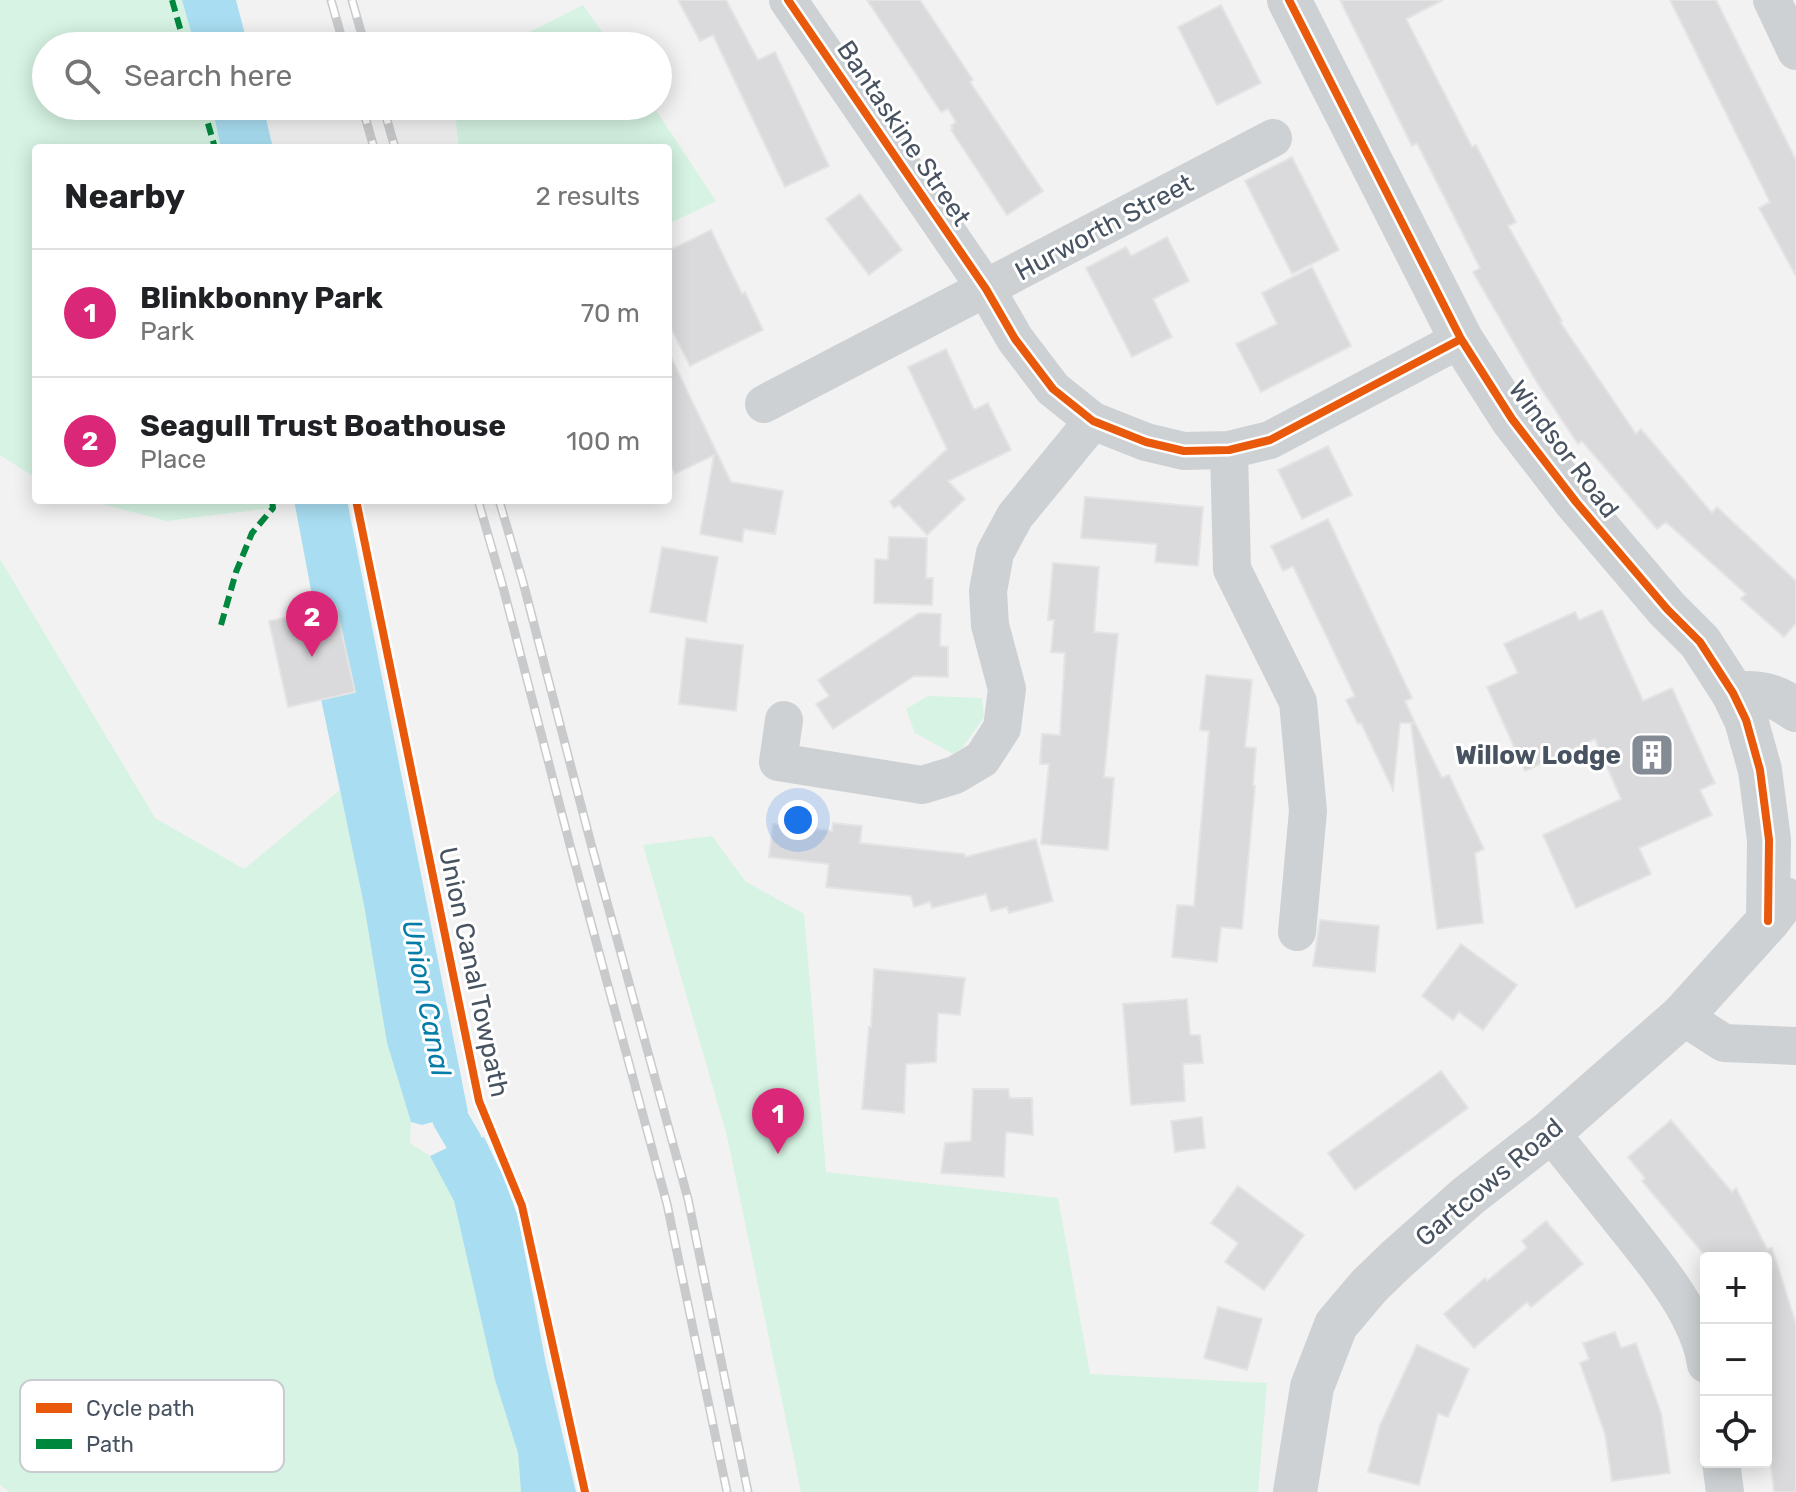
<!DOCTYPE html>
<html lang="en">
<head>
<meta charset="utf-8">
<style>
  :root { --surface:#fff; --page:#f2f2f2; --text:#202124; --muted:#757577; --line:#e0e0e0; --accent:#db2777 }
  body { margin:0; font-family:Rubik,sans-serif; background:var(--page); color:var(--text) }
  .controls { position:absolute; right:24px; bottom:24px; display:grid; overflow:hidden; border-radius:8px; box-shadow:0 4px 20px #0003 }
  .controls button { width:72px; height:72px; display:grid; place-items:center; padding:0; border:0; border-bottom:2px solid var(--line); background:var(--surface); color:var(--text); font:40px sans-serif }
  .you { position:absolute; left:798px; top:820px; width:28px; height:28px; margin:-20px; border:6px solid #fff; border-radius:50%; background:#1a73e8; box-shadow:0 0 0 12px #1a73e833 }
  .badge { display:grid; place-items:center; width:52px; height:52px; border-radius:50%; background:var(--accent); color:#fff; font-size:26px; font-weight:700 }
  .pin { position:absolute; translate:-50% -66px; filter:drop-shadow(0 2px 4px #0008) }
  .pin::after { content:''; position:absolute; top:42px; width:28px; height:24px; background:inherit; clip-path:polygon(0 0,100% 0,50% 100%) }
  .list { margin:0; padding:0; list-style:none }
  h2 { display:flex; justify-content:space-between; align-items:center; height:104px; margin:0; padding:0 32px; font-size:34px }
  h2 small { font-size:26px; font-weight:400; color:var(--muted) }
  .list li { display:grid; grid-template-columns:52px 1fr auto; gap:24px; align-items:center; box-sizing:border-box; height:128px; padding:0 32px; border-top:2px solid var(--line) }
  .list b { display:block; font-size:30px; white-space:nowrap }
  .list p { margin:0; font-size:26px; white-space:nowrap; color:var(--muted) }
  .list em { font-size:26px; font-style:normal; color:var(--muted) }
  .icon { flex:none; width:44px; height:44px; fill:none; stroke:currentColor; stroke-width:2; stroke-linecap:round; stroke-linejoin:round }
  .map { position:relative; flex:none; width:1796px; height:1492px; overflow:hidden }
  .search { position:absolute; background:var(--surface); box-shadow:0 4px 20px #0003; left:32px; top:32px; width:640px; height:88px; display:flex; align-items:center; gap:20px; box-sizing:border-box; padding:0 28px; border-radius:44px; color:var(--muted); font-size:30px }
  .panel { position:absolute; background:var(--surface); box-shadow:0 4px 20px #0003; left:32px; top:144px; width:640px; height:360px; border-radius:8px }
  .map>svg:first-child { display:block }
  .green { fill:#d6f3e3 }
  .water { fill:#a9def2 }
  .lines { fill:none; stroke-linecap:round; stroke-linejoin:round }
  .canal { stroke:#a9def2; stroke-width:36 }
  .building { fill:#dadadd; stroke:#e4e4e5; stroke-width:2 }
  .minor { stroke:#ced1d3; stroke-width:38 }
  .tertiary { stroke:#ced1d3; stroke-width:44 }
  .rail-casing { stroke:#c8cacc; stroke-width:9 }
  .rail { stroke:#fff; stroke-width:6; stroke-dasharray:18; stroke-linecap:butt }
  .quiet { stroke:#00873e; stroke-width:6; stroke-dasharray:12 6; stroke-linecap:butt }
  .cycleway-casing { stroke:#fff; stroke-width:13 }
  .cycleway { stroke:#e8590c; stroke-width:8 }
  .labels { text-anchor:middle; stroke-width:6; stroke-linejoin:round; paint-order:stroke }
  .street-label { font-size:26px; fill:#485361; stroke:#fff }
  .poi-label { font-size:26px; font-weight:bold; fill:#485361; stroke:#fff; text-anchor:end }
  .water-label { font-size:28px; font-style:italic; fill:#047ca8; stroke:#fff }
  .key { fill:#fff; stroke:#c8cbd0; stroke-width:2 }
  .key-label { font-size:22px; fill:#485361 }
</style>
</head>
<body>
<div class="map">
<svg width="1796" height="1492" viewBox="0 0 1796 1492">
  <rect width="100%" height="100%" fill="#f3f2f2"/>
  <path class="green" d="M0,0h182l13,46h-149v60h166l9,42h-185v330l-36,-23z
    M583,5l29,41h-110z
    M454,106h199l63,95 -48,23v-76h-209z
    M87,500h193l-7,8 -106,13z
    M0,559l155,259 89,51 96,-79 24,115 23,138 24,79 -1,21 20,13 24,45 41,179 23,73 3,39h-511l-10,-7z
    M928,696l54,2 2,19 -21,30 -10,7 -38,-21 -9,-24z
    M712,836l33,45 59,33 22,258 232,26 32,176 177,9 -9,109h-457l-74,-356 -84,-291z"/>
  <path class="water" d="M182,0h54l12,46h-53z
    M212,106h51l10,42h-52z
    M294,500h53l121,612 -46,13 -11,-3 -24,-79 -23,-138 -43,-206 34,-7 -19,-85 -21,4z
    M484,1137l20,41 14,39 28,147 30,128h-55l-3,-39 -23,-73 -41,-179 -24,-45 23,-11z"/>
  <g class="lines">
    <path class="canal" d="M441,1071l9,47 14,24 11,48"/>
  </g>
  <path class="building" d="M678,0h48l32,60 17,-8 54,114 -44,21 -72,-152 -13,6z
    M867,0h53l53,80 -3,2 73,109 -36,24 -56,-85 2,-2 -2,-2 5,-4 -8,-13 -7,3z
    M1340,0h103l-37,19 66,128 4,-2 40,77 -8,4 54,95 -2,1 76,112 5,-5 71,84 5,-6 79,74v42l-12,14 -43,-38 5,-5 -80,-72 -9,7 -75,-88 -4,3 -42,-63 -63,-109 7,-4 -63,-125 -5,3z
    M1670,0h46l80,160v116l-37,-68 11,-6z
    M1221,5l40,78 -44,22 -39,-78z
    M1292,157l47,93 -47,24 -47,-93z
    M860,194l42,56 -33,25 -43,-56z
    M711,230l31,64 3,-2 18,38 -73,36 -22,-44v-71z
    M1167,237l22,44 -36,18 19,38 -40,20 -46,-89 40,-21 5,9z
    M1312,267l39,79 -90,46 -25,-48 41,-20 -15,-31z
    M946,349l28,61 14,-7 23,47 -63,31 17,18 -38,36 -28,-30 -5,3 -4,-6 57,-53 -39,-82z
    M668,351l63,131 52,9 -8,43 -31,-5 -2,13 -42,-8 14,-79 -39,19 -7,-15z
    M1328,446l24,49 -50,24 -24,-49z
    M1085,497l118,10 -5,59 -43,-4 2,-18 -76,-6z
    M1328,519l84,179 -7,3 10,22h-15l-7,67 -32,-67 -3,1 -12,-24 9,-4 -62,-130 -10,5 -12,-25z
    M889,537l38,1 -1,40h7l-1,27 -58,-2 1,-44 13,1z
    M662,547l56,10 -12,65 -56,-10z
    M1053,563l46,4 -5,65 24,2 -14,143 10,1 -6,72 -67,-6 8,-80h-9l2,-30 18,1 5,-82 -14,-1 3,-32h-6z
    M336,607l19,85 -67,15 -19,-86z
    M1602,610l41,91 29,-13 43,95 -15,7 12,25 -73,33 12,26 -75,34 -33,-73 78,-36 -26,-60 -70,32 -38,-84 31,-14 -14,-29 71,-32 4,8z
    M919,613l22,1 -1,32 8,1v30l-34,-1 -81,53 -17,-25 13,-8 -11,-16z
    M686,638l57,7 -7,66 -57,-7z
    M1206,675l46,5 -7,67 11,1 -3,37 2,1 -13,143 -21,-2 -4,35 -45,-5 5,-52 17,1 15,-175 -9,-1z
    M1415,723l27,55 7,-3 35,74 -9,4 8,70 -46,6 -26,-205z
    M833,823l29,3 -2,17 104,11 1,3 71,-18 17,62 -44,12 -2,-6 -16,4 -5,-17 -54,14 -2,-6 -16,5 -3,-11 -85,-9 3,-23 -60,-7 4,-33 59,7z
    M1320,920l59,6 -4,46 -62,-6z
    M1461,944l56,41 -34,45 -24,-18 -6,8 -31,-24z
    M874,969l91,9 -5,37 -22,-2 -2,49 -30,2 -2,49 -42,-4 7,-82h2z
    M1187,999l3,36h10l3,28 -20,1 2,37 -54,4 -8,-101z
    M1441,1071l27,37 -113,82 -27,-37z
    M973,1089h35l2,9h22l1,37 -27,-3 -2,45 -63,-4 4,-30 26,-2z
    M1202,1117l3,31 -30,4 -4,-31z
    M1671,1120l61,72 4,-4 31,61 5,-1 24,76v168h-22l-8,-68v-166h-59l-65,-77 3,-3 -17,-21z
    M1238,1186l66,49 -40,55 -39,-28 13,-19 -27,-20z
    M1546,1221l37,43 -52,43 -4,-5 -53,46 -30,-34 41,-36 2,3 40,-33 -5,-7z
    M1218,1307l44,12 -15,51 -43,-12z
    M1615,1332l6,16 15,-5 25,70 9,60 -58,8 -7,-47 -25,-71 9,-4 -6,-16z
    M1417,1345l52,24 -21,48 -10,-4 -19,72 -51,-13 12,-47z"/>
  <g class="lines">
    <path class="minor" d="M788,0l198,289 29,50 38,50 40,32 53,21 38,9 45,-1 41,-10 191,-101
      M1772,0l24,51
      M764,404l509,-266
      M1229,450l3,119 66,133 10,109 -11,121
      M784,720l-6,42 144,23 33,-10 27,-16 20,-31 5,-39 -17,-64 -2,-34 7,-38 20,-37 78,-95
      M1682,1016l42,27 72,3
      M1550,1132c24,30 49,61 73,91 31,39 75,90 83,141
      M1721,1462l4,30"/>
    <path class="tertiary" d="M1289,0l172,339 51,80 64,83 91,107 33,33 33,51 13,27 14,50 9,70 -1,81
      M1733,693c27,-1 41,1 63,17
      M1295,1492l17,-105 24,-62 33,-39 28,-27 71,-63 82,-64 132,-116 86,-95 17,-22"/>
    <g class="rail-casing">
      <path id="rail" d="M331,0l13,46
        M352,0l13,46
        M362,106l12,42
        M383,106l12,42
        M478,500l25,87 67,258 97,359 60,288
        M499,500l24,82 67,258 98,359 60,293"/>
    </g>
    <use href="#rail" class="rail"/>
    <path class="quiet" d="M172,0l13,46
      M203,106l12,42
      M221,625l15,-53 16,-39 21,-25 -1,-8"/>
    <g class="cycleway-casing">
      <path id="cycleway" d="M788,0l198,289 29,50 38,50 40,32 53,21 38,9 45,-1 41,-10 191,-101
        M1289,0l172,339 51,80 64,83 91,107 33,33 33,51 13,27 14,50 9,70 -1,81
        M356,500l123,601 43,105 63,286"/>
    </g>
    <use href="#cycleway" class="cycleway"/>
  </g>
  <defs>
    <g id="building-square" transform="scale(2.3)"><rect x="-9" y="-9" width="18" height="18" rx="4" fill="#848b94" stroke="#fff"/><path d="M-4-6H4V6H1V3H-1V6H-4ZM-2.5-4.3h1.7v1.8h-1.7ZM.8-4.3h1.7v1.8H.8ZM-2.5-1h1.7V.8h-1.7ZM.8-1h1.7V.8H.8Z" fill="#fff"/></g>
  </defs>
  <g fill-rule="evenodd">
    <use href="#building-square" x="1652" y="755"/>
  </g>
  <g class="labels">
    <g class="street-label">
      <text transform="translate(904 133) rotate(56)" y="9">Bantaskine Street</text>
      <text transform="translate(1104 227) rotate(-28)" y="9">Hurworth Street</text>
      <text transform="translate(1564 449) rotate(53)" y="9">Windsor Road</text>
      <text transform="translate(474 972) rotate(78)" y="9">Union Canal Towpath</text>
      <text transform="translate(1489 1182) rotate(-40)" y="9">Gartcows Road</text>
    </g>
    <g class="poi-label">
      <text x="1621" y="764">Willow Lodge</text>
    </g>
    <g class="water-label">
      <text transform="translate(427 998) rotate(79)" y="10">Union Canal</text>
    </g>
  </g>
  <rect x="20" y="1380" width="264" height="92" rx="12" class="key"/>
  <rect x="36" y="1403" width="36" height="10" fill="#e8590c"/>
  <rect x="36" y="1439" width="36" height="10" fill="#00873e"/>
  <g class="key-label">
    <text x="86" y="1416">Cycle path</text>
    <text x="86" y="1452">Path</text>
  </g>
</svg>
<div class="controls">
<button>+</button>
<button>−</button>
<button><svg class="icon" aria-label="locate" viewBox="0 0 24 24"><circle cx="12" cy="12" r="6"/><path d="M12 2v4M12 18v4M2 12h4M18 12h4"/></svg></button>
</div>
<div class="you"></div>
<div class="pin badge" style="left:778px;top:1154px">1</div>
<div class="pin badge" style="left:312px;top:657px">2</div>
<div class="search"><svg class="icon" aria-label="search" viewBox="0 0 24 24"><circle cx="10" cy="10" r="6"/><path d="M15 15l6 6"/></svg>Search here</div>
<section class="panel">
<h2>Nearby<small>2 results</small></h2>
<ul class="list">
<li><span class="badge">1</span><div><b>Blinkbonny Park</b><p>Park</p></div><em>70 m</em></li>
<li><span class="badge">2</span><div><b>Seagull Trust Boathouse</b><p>Place</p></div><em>100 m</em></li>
</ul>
</section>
</div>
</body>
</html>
